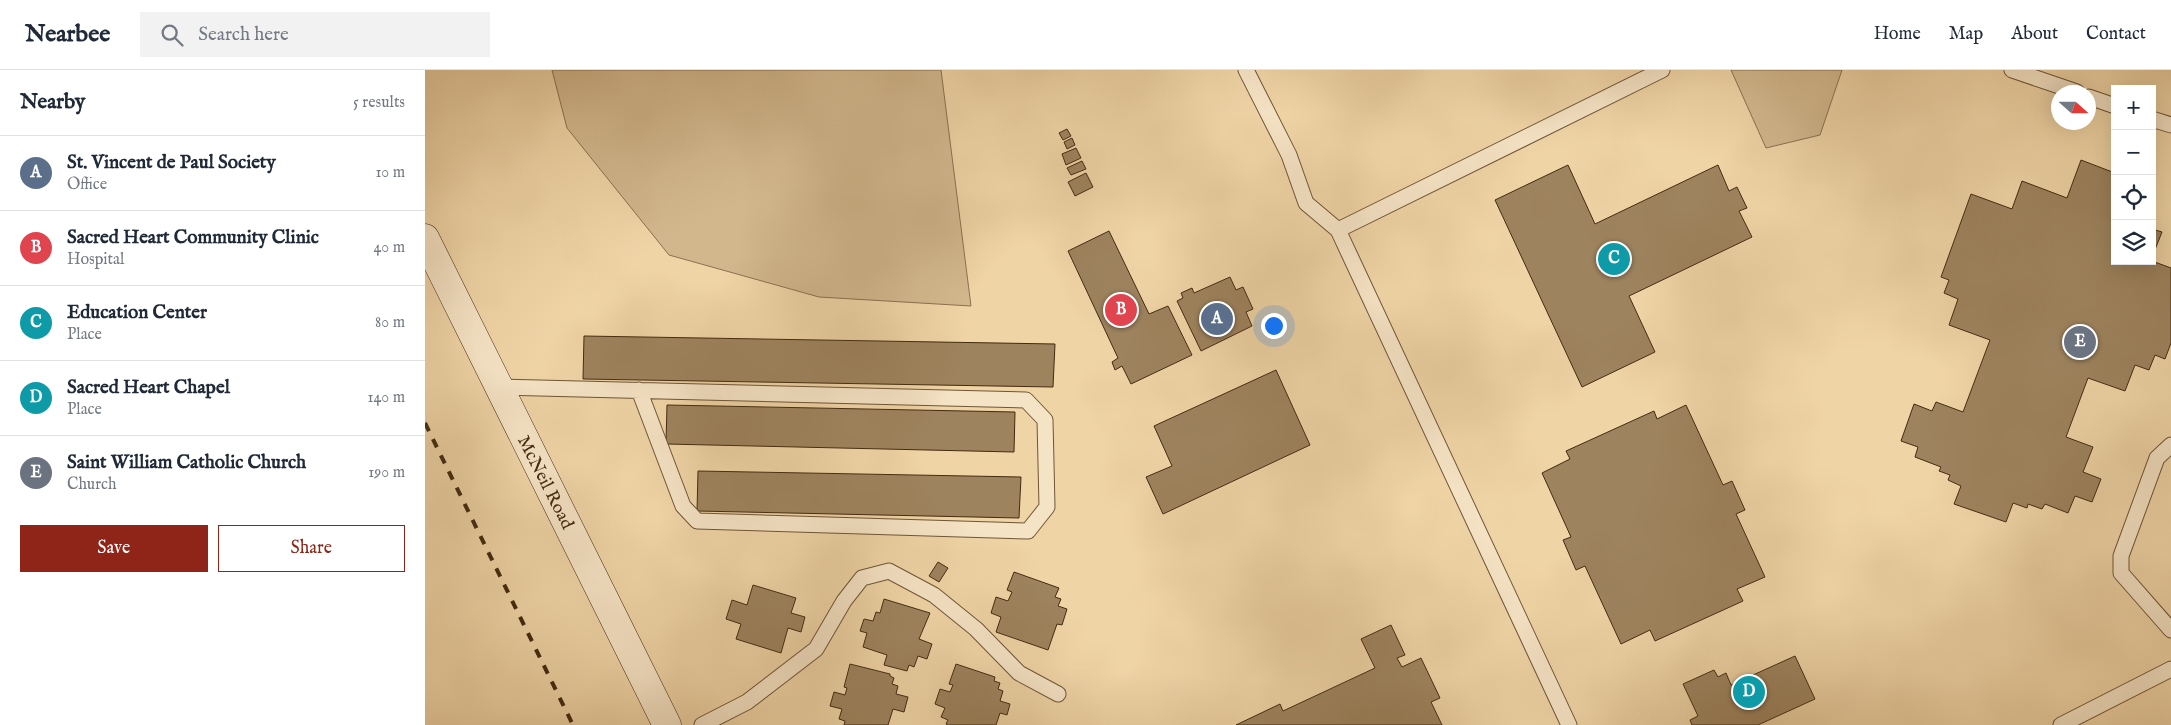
<!DOCTYPE html>
<html lang="en">
<head>
<meta charset="utf-8">
<style>
  :root { --surface:#fff; --page:#f2f2f3; --text:#1f2937; --muted:#747a83; --line:#e0e1e3; --accent:#8f2418 }
  body { margin:0; font-family:"IM FELL English",serif; background:var(--page); color:var(--text) }
  .controls { position:absolute; right:15px; top:15px; display:grid; overflow:hidden; border-radius:0px; box-shadow:0 5px 20px #0002 }
  .controls button { width:45px; height:45px; display:grid; place-items:center; padding:0; border:0; border-bottom:1px solid var(--line); background:var(--surface); color:var(--text); font:25px sans-serif }
  .compass { position:absolute; left:1626px; top:15px; width:45px; height:45px; border-radius:50%; background:var(--surface); box-shadow:0 5px 20px #0002; rotate:111deg }
  .you { position:absolute; left:848px; top:255px; width:18px; height:18px; margin:-12px; border:4px solid #fff; border-radius:50%; background:#1a73e8; box-shadow:0 0 0 8px #1a73e833 }
  .badge { display:grid; place-items:center; width:32px; height:32px; border-radius:50%; background:var(--accent); color:#fff; font-size:16px; font-weight:700 }
  .pin { position:absolute; translate:-50% -50%; border:2px solid #fff; box-shadow:0 1px 5px #0006 }
  .list { margin:0; padding:0; list-style:none }
  h2 { display:flex; justify-content:space-between; align-items:center; height:65px; margin:0; padding:0 20px; font-size:21px }
  h2 small { font-size:16px; font-weight:400; color:var(--muted) }
  .list li { display:grid; grid-template-columns:32px 1fr auto; gap:15px; align-items:center; box-sizing:border-box; height:75px; padding:0 20px; border-top:1px solid var(--line) }
  .list b { display:block; font-size:19px; white-space:nowrap }
  .list p { margin:0; font-size:16px; white-space:nowrap; color:var(--muted) }
  .list em { font-size:16px; font-style:normal; color:var(--muted) }
  .actions { display:flex; gap:10px; padding:15px 20px }
  .actions a { flex:1; padding:11px 0; border:1px solid var(--accent); border-radius:0px; text-align:center; font-size:18px; color:var(--accent) }
  .actions .main { background:var(--accent); color:#fff }
  .icon { flex:none; width:28px; height:28px; fill:none; stroke:currentColor; stroke-width:2; stroke-linecap:round; stroke-linejoin:round }
  .map { position:relative; flex:none; width:1746px; height:655px; overflow:hidden }
  header { display:flex; align-items:center; gap:30px; box-sizing:border-box; height:70px; padding:0 25px; background:var(--surface); border-bottom:1px solid var(--line) }
  header strong { font-size:24px }
  nav { display:flex; gap:28px; margin-inline-start:auto; font-size:18px }
  .search { width:350px; height:45px; background:var(--page); display:flex; align-items:center; gap:12px; box-sizing:border-box; padding:0 18px; border-radius:0px; color:var(--muted); font-size:19px }
  main { display:flex }
  aside { flex:1; background:var(--surface) }
  .map>svg:first-child { display:block }
  .green { fill:#d2b78d; stroke:#8b714f }
  .building { fill:#9d835e; stroke:#442b11 }
  .lines { fill:none; stroke-linecap:round; stroke-linejoin:round }
  .lane-casing { stroke:#6f5536; stroke-width:17 }
  .secondary-casing { stroke:#442b11; stroke-width:29 }
  .lane { stroke:#f5e3c5; stroke-width:15 }
  .secondary { stroke:#f5e3c5; stroke-width:28 }
  .rail { stroke:#442b11; stroke-width:4; stroke-dasharray:9 9; stroke-linecap:butt }
  .labels { text-anchor:middle; stroke-width:4; stroke-linejoin:round; paint-order:stroke }
  .street-label { font-size:18px; fill:#442b11; stroke:#f5e3c5 }
</style>
</head>
<body>
<header>
<strong>Nearbee</strong>
<div class="search"><svg class="icon" aria-label="search" viewBox="0 0 24 24"><circle cx="10" cy="10" r="6"/><path d="M15 15l6 6"/></svg>Search here</div>
<nav><a>Home</a><a>Map</a><a>About</a><a>Contact</a></nav>
</header>
<main>
<aside>
<h2>Nearby<small>5 results</small></h2>
<ul class="list">
<li><span class="badge" style="background:#5c6f8a">A</span><div><b>St. Vincent de Paul Society</b><p>Office</p></div><em>10 m</em></li>
<li><span class="badge" style="background:#e0444e">B</span><div><b>Sacred Heart Community Clinic</b><p>Hospital</p></div><em>40 m</em></li>
<li><span class="badge" style="background:#0f9aa8">C</span><div><b>Education Center</b><p>Place</p></div><em>80 m</em></li>
<li><span class="badge" style="background:#0f9aa8">D</span><div><b>Sacred Heart Chapel</b><p>Place</p></div><em>140 m</em></li>
<li><span class="badge" style="background:#6b7280">E</span><div><b>Saint William Catholic Church</b><p>Church</p></div><em>190 m</em></li>
</ul>
<div class="actions"><a class="main">Save</a><a>Share</a></div>
</aside>
<div class="map">
<svg width="1746" height="655" viewBox="0 0 1746 655">
  <rect width="100%" height="100%" fill="#efd4a6"/>
  <filter id="stains"><feTurbulence type="fractalNoise" baseFrequency=".004" numOctaves="4"/><feColorMatrix values="0 0 0 0 .2 0 0 0 0 .09 0 0 0 0 .02 0 0 0 .5 -.17"/></filter>
  <radialGradient id="worn" r=".72"><stop offset=".6" stop-color="#630" stop-opacity="0"/><stop offset="1" stop-color="#630" stop-opacity=".3"/></radialGradient>
  <path class="green" d="M127,0h389l30,236 -152,-9 -150,-42 -102,-127z
    M1306,0h111l-22,65 -54,13z"/>
  <path class="building" d="M642,59l4,7 -8,4 -4,-7z
    M647,68l3,7 -8,4 -3,-7z
    M651,78l5,10 -15,7 -4,-11z
    M1656,90l34,13v88h37l19,7v75l-6,16 -10,-4 -6,15 -14,-5 -10,26 -37,-13 -22,59 27,10 -10,25 18,7 -9,23 -17,-6 -7,17 -23,-9 -3,5 -14,-5 -1,4 -14,-5 -7,19 -52,-18 7,-18 -13,-6 2,-5 -11,-4 2,-4 -26,-10 3,-10 -17,-6 13,-37 18,7 4,-9 27,10 27,-72 -41,-15 9,-26 -14,-6 5,-13 -8,-3 30,-83 41,15 10,-28 45,17z
    M657,91l4,8 -15,6 -4,-7z
    M1143,95l27,59 123,-59 11,26 8,-4 10,21 -8,3 13,26 -123,59 26,56 -73,35 -87,-187z
    M661,103l7,14 -18,9 -7,-14z
    M1727,159l10,3 -10,25z
    M684,161l40,83 19,-8 24,49 -61,29 -9,-18 -7,4 -3,-8 6,-4 -50,-107z
    M805,207l6,13 7,-3 10,22 -7,3 6,14 -51,25 -24,-50 6,-3 -2,-5 11,-5 2,5z
    M159,266l471,8 -2,43 -470,-8z
    M851,300l34,75 -147,69 -17,-37 26,-11 -18,-40z
    M242,335l348,7 -1,40 -348,-8z
    M1261,335l37,80 9,-4 13,29 -9,4 29,63 -28,12 6,12 -88,40 -5,-11 -29,14 -36,-78 -9,4 -13,-30 8,-3 -29,-64 28,-14 -4,-8 88,-40 3,8z
    M273,401l323,6 -2,41 -322,-7z
    M513,492l10,6 -9,14 -10,-6z
    M589,502l45,16 -4,9 6,2 -3,7 9,3 -5,16 -5,-1 -9,26 -52,-18 5,-15 -10,-4 5,-16 12,4 4,-9 -5,-2z
    M328,515l43,13 -5,15 14,4 -4,15 -13,-4 -7,25 -45,-14 5,-15 -15,-5 6,-19 15,5z
    M459,529l46,14 -11,26 13,5 -5,15 -9,-3 -4,11 -5,-2 -2,6 -23,-6 3,-10 -24,-8 4,-14 -7,-2 4,-12 9,2 3,-9 4,1z
    M966,555l14,30 -8,3 5,9 19,-9 19,40 -9,4 11,23h-206l44,-21 3,7 92,-43 -14,-29z
    M1370,586l20,43 -57,26h-66l-2,-5 8,-4 -15,-32 31,-14 4,7 8,-4 5,12z
    M425,594l40,10v2l4,2 -2,6 6,2 -2,8 12,3 -4,15 -11,-3 -5,16h-44l1,-4 -6,-2 3,-10 -12,-3 4,-14 11,3 2,-7 -3,-1z
    M531,594l39,13 -1,4 6,2 -2,6 5,2 -3,10 10,3 -3,11 -7,-2 -4,12h-48l-2,-1 2,-4 -7,-3 4,-9 -10,-4 5,-15 10,3 3,-7 -4,-1z"/>
  <g class="lines">
    <g class="lane-casing">
      <path id="lane" d="M821,0l43,85 17,48 32,27 231,495
        M1587,0l65,22
        M1664,27l26,9
        M1727,49l19,6
        M913,160l324,-160
        M73,317l528,13 19,20 2,87 -19,24 -331,-10 -14,-15 -44,-116
        M1746,375l-14,13 -36,98v17l50,57
        M277,655l45,-23 69,-53 28,-48 18,-23 27,-7 45,24 42,34 43,44 39,21
        M1636,655l110,-56"/>
    </g>
    <g class="secondary-casing">
      <path id="secondary" d="M0,168l242,487"/>
    </g>
    <use href="#lane" class="lane"/>
    <use href="#secondary" class="secondary"/>
    <path class="rail" d="M0,353l148,302"/>
  </g>
  <g class="labels">
    <g class="street-label">
      <text transform="translate(121 412) rotate(63)" y="6">McNeil Road</text>
    </g>
  </g>
  <rect width="100%" height="100%" filter="url(#stains)"/>
  <rect width="100%" height="100%" fill="url(#worn)"/>
</svg>
<div class="controls">
<button>+</button>
<button>−</button>
<button><svg class="icon" aria-label="locate" viewBox="0 0 24 24"><circle cx="12" cy="12" r="6"/><path d="M12 2v4M12 18v4M2 12h4M18 12h4"/></svg></button>
<button><svg class="icon" aria-label="layers" viewBox="0 0 24 24"><path d="M12 4l9 5-9 5-9-5zM3 14l9 5 9-5"/></svg></button>
</div>
<svg class="compass" viewBox="-18 -18 36 36"><path d="M0-13l5 13h-10z" fill="#e53935"/><path d="M0 13l5-13h-10z" fill="#747a83"/></svg>
<div class="you"></div>
<div class="pin badge" style="left:792px;top:249px;background:#5c6f8a">A</div>
<div class="pin badge" style="left:696px;top:240px;background:#e0444e">B</div>
<div class="pin badge" style="left:1189px;top:189px;background:#0f9aa8">C</div>
<div class="pin badge" style="left:1324px;top:622px;background:#0f9aa8">D</div>
<div class="pin badge" style="left:1655px;top:272px;background:#6b7280">E</div>
</div>
</main>
</body>
</html>
